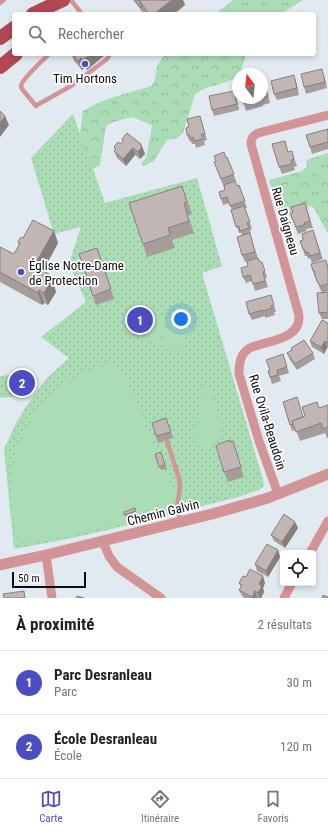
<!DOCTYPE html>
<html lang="fr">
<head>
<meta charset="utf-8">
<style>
  :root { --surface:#fff; --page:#f2f2f2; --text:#222; --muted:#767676; --line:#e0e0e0; --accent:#4d4dc3 }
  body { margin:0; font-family:"Roboto Condensed",sans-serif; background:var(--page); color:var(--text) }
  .controls { position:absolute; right:12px; bottom:12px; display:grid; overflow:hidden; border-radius:4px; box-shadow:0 2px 6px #0003 }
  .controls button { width:36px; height:36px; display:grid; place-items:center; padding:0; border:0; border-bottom:1px solid var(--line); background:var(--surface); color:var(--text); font:20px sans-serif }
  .compass { position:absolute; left:232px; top:68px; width:36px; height:36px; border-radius:50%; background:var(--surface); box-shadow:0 2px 6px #0003; rotate:345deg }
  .scale { position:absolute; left:12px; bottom:10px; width:74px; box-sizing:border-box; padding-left:4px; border:2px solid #0b0d10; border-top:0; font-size:11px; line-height:14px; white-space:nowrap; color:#0b0d10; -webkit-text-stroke:3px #fff; paint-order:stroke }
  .you { position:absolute; left:181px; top:319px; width:14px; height:14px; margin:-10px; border:3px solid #fff; border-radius:50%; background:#1a73e8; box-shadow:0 0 0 6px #1a73e833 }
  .badge { display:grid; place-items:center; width:26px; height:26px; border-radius:50%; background:var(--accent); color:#fff; font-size:13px; font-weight:700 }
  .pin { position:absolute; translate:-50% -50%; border:2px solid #fff; box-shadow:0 1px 4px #0006 }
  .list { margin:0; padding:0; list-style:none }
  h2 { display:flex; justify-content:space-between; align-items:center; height:52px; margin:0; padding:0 16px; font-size:17px }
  h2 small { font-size:13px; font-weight:400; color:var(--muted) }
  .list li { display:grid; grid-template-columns:26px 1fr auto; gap:12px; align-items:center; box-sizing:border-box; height:64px; padding:0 16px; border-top:1px solid var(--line) }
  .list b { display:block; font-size:15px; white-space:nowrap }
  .list p { margin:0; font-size:13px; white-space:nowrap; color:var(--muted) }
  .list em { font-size:13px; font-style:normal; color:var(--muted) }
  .icon { flex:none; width:22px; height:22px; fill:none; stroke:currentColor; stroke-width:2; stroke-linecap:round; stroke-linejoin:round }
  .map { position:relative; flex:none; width:328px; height:598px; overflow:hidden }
  .search { position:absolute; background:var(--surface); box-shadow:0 2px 6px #0003; left:12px; right:12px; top:12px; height:44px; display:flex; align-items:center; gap:10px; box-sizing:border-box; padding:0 14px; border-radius:4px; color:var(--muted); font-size:15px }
  .sheet { height:180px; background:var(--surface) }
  nav { display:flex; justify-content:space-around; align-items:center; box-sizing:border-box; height:56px; border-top:1px solid var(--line); background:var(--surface); font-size:11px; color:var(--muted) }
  nav a { display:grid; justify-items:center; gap:2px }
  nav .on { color:var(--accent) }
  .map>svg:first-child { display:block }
  .forest { fill:url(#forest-crowns) }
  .park { fill:url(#park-dots) }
  .pitch { fill:#aadcb6 }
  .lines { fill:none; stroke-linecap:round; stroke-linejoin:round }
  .service { stroke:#d29497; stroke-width:4.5 }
  .minor { stroke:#d29497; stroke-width:9 }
  .tertiary { stroke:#d29497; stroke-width:11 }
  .primary { stroke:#b34754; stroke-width:14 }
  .wall { fill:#a69d9b }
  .shaded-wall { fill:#877f7e }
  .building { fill:#c1b6b4; stroke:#877f7e }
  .poi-dot { fill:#4d4dc3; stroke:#fff; stroke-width:1.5 }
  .labels { text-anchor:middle; stroke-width:3.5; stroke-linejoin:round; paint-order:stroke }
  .poi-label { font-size:13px; fill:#0b0d10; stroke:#fff }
  .street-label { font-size:13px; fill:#0b0d10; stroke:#fff }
</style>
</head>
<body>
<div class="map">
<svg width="328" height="598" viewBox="0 0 328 598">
  <defs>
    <pattern id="forest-crowns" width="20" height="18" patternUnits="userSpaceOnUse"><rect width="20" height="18" fill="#aadcb6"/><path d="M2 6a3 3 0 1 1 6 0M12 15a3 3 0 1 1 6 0" fill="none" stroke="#91bc9b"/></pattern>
    <pattern id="park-dots" width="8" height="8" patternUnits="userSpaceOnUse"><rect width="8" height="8" fill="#aadcb6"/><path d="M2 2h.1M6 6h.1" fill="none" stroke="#91bc9b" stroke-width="1.8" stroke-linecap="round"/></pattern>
  </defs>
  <rect width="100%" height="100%" fill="#e2eaf1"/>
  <path class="forest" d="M233,0h70l-22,14h-66z
    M165,54h81l-6,20h-2v2l-3,3 -29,9 -11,6 -12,39 -6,5 -10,2 -13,21 -11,5 -2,-3 5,-5 5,-26 1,-7 -20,-8 -19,5 -7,4 -6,39 -10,6 -14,-9 7,-51c21,-13 45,-18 69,-25l3,-7 2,-13z
    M328,153v81l-13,-24 -3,-4 -32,9 -11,-35 33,-9 5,-4 -1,-6 3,-2z"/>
  <path class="park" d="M73,114l32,89 92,-25 25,88 -20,7 62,210 -1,4 -4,3 -21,7 -130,33 -45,10 -49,9 -10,-100 12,-26 15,-24 17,-22 21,-19 -28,-21 45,-35 -17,-39 12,-36 -27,7 -23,-76z
    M28,373l3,22 -31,3v-22z"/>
  <path class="pitch" d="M152,313l14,5 -7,25 -14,-4z
    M170,316l20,6 -9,30 -20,-6z
    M110,362l11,7 55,127 -6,15 -6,2c-48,12 -95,24 -144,30 -15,-45 -12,-91 16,-130 8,-10 16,-19 26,-26 14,-11 32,-18 48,-25z
    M203,386h6l12,40 -2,12 -8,10 -16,-3 -1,-10 7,-25z"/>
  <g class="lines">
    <path class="service" d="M71,0l11,14
      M0,3l4,-3
      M49,54c-5,5 -28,26 -28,32 0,1 1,2 1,3l14,17 1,-1 34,-19 36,-27 2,-3 1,-2
      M167,441l12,37 1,8 -3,23 4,13"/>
    <path class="minor" d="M278,494l-19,-53 -20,-67c0,-5 0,-12 3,-18 1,-3 6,-7 8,-8 15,-7 50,-8 49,-31 0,-3 -1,-6 -2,-9l-46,-164c0,-6 2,-8 7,-11l70,-18
      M103,542l6,14 8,11 44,31
      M310,553l18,-32
      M46,555l6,43
      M284,598l8,-15"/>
    <path class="tertiary" d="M0,565l46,-10 166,-41 56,-16 60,-24"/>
    <path class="primary" d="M33,14l30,-14
      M0,38l14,-10
      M0,67l16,-13"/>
  </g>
  <path class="wall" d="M133,0h50l2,5 -11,9h-30z
    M71,54h35l-19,16 -2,-2 -3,2 -8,-9z
    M324,76l3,12 -21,6 -2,-7z
    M296,82l3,13 -22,5 -3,-6z
    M267,91l3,12 -7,2v1l-17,5 -2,-7z
    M236,97l3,13 -25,6 -2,-6z
    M202,123l5,17 -3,1 1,4 -9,3 -1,-4h-3l-1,-3 -1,1 -3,-7z
    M328,129v20l-16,5 -2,-7z
    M122,139l19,5 4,10 -5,5 -5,-4 -9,11 -9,-8 -3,-7h1l-1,-4 7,-3 2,-2z
    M289,152l5,6 3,8 -3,1 1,3 -13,4 -3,-7z
    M227,157l9,24 -5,1 6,4 2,-1 8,23h-2l7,21 -2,1 1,5h-1l8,23 -13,4 -3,-7v-20l-1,-2h-2l-8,-23h1l-3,-7 -6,2 -4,-13 6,-2 -11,-28z
    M182,186l10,28 -4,2 6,17 -22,7 3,8 -28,9 -4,-13z
    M305,203l8,25 -7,1 1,2 -9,3 -8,-21h3z
    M313,230l10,29 -11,4 -2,-5 -2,1 -1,-3h-2l-5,-15 3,-1z
    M54,231l4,12 -15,28 6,3 1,5h2l4,13 -8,13 -4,-2 -2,2 -42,-23v-35l14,7 5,-9 -1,-3 5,-4z
    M97,248l17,51 -18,6 -3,-9z
    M326,260l2,6v25l-4,1h4v27h-6l-3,-6 3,-21 -2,-3 -4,-12 -1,1 -2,-7z
    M260,262l4,6 3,10h-2l3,9 -13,4 -3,-10 -6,2 -3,-6z
    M273,302l3,10h-2l1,3 -10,3v-2l-13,4 -3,-6z
    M328,323v25h-1l-3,6 -12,-7 -2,-6z
    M291,348l22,5 2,6 -18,11 -7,-10 -3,-7 5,-3z
    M285,361l4,12 -10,3 2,5 -9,3 -4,-13z
    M283,402l20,15 16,-9 9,-3v33h-1l-2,-5 -25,8 -4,-11 -4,1z
    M169,425l4,13 -15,5 -2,-7z
    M231,442l5,9 8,26 -16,5 -4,-10z
    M161,452l6,17 -6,1 -6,-16z
    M135,508l2,6 -11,4 -2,-6z
    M295,522l3,6 -13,20 -11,-7 -3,-6z
    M280,557l-12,20 -11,-6 -2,-7z
    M246,577l19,6 -2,5 1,4 -3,6h-17l-2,-2 -3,-6 2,-3 -2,-4z"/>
  <path class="shaded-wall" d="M172,0h11l2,5 -11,9h-20z
    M91,54h15l-19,16 -4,-10z
    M81,58l4,10 -3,2 -4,-9z
    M322,69l2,7 3,12 -2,-6z
    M294,75l2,7 3,13 -2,-7z
    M234,91l2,6 3,13 -2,-6z
    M5,116l4,9 -9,12v-14z
    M141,144l4,10 -5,5 -2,-7z
    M133,148l2,7 -9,11 -3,-7z
    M54,231l4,12 -19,35 -5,-12z
    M49,274l2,6 1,-1 4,13 -8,13 -4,-12 3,-16z
    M39,290l5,13 -2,2 -4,-12z
    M325,341l2,7 -3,6 -3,-7z
    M295,522l3,6 -13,20 -3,-6z
    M278,550l2,7 -12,20 -2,-6z
    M263,576l2,7 -2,5 1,4 -3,6h-1l-2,-5 1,-9z
    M255,591l2,7h-4l-1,-1z"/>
  <path class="building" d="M135,0h4l3,9z
    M139,0h33l-18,14h-5z
    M73,54h18l-8,6 -2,-2 -3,3z
    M322,69l3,13 -21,5 -3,-13z
    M294,75l3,13 -23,6 -3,-13z
    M265,84l3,12 -6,2v-13z
    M234,91l3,13 -25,6 -3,-14z
    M242,98h19h-1l1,2 -17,4z
    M0,111l5,5 -5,7z
    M200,116l5,18h-4l2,5 -9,2 -1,-4 -3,1 -1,-3h-2l-1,-7 3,-1 -2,-8z
    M328,129v13l-18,5 -4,-12z
    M127,133l14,11 -1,1 2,2 -4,5 -5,-4 -10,11 -9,-8 2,-2 -2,-2 4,-5 3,2 2,-3 -1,-2z
    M285,141l3,11 4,-1 2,8 -3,1 1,4 -13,3 -7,-23z
    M224,152l2,6 1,-1 7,17 -13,5 -7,-17 2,-1 -2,-5z
    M235,181l2,5 2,-1 6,16 -15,5 -3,-9 -6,2 -2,-7 6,-2 -1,-5z
    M182,186l5,16 -3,1 5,18 -21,7 2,7 -27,9 -14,-41z
    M305,203l5,18 -6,2v2l-8,2 -6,-14h3l-2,-6z
    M244,206l6,16 -3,1 2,5 -9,3 -1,-5 -3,1 -5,-17z
    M33,220l21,11 -20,35 15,8 -2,3 5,2 -8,14 -5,-3 -1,3 -38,-21v-25l14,7 6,-11 -2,-1 3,-5 2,1z
    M313,230l7,23 -10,3 -2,-4 -2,1 -2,-4h-1l-3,-8 3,-1 -1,-6z
    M250,233l5,19 -13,3 -5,-18z
    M97,248l14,41 -18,7 -14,-42z
    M258,258l2,4h2l3,9 -2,1 2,9 -12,3 -3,-9 -7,2 -2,-9 7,-2 -1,-5z
    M326,260l2,9v15l-8,2 -2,-4h-1l-3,-12 -1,1 -2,-7z
    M328,292v20l-9,1 -2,-20z
    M271,295l3,10 -3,1 1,2 -9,3 -1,-1 -13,4 -3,-12z
    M322,320l6,3v20l-3,-2 -4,6 -11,-6z
    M304,340l9,13 -18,11 -8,-11 5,-3 -1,-2z
    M283,354l4,13 -10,3 1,5 -8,2 -2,-6 2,-1 -4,-10z
    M297,397l6,20 -11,4 1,3 -3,1 -7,-23z
    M317,402l2,6 9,-3v22l-5,2 -2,-6 -25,9 -4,-11 13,-5 -3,-9z
    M166,418l5,14 -15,4 -4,-13z
    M230,440v2l3,-1 8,26 -17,5 -8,-26 2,-1v-1z
    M161,452l4,13 -6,2 -4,-13z
    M135,508l1,3 -12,4v-3z
    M284,514l11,8 -13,20 -11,-7z
    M267,544l11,6 -12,21 -11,-7z
    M250,569l13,7 -4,8 3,2 -4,7 -3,-2 -3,6 -13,-7 3,-5 -3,-2 4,-7 3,1z
    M24,591l1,7h-21l-1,-4z
    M323,595l5,2v1h-6z
    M77,596l7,2h-8z"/>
  <g class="poi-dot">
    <circle cx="85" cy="64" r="4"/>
    <circle cx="21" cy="272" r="4"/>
  </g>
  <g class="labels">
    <g class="poi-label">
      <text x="85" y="83">Tim Hortons</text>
      <text x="29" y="270" text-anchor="start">Église Notre-Dame<tspan x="29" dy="15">de Protection</tspan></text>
    </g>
    <g class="street-label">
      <text transform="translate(286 221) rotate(74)" y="5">Rue Daigneau</text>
      <text transform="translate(268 422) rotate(73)" y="5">Rue Ovila-Beaudoin</text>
      <text transform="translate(163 512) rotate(-14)" y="5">Chemin Galvin</text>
    </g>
  </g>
</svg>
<div class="controls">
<button><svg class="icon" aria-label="locate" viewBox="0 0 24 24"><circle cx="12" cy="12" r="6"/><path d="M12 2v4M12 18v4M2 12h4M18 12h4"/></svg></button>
</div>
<svg class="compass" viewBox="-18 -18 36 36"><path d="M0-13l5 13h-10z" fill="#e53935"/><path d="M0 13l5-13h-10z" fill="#767676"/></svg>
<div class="scale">50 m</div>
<div class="you"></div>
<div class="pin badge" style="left:140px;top:320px">1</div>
<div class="pin badge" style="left:22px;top:383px">2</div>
<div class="search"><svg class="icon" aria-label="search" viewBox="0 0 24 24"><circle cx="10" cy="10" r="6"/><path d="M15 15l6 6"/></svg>Rechercher</div>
</div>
<section class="sheet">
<h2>À proximité<small>2 résultats</small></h2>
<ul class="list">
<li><span class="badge">1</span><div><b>Parc Desranleau</b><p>Parc</p></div><em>30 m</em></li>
<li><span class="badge">2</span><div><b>École Desranleau</b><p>École</p></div><em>120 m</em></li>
</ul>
</section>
<nav>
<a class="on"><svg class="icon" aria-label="map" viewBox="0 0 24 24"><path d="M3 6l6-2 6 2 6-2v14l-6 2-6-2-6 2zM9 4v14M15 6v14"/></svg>Carte</a>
<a><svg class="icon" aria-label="directions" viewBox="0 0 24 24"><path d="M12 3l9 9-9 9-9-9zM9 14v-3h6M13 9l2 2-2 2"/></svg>Itinéraire</a>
<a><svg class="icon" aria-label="saved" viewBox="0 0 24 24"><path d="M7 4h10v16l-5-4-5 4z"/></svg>Favoris</a>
</nav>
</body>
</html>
